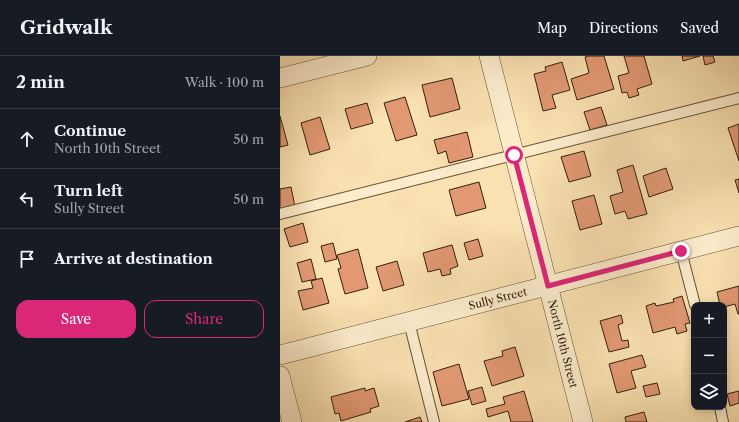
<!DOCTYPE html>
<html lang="en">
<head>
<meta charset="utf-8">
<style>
  :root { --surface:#171b24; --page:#242831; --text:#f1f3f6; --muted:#9ea1a6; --line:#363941; --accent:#db2777 }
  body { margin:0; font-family:"Libre Caslon Text",serif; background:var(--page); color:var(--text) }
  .controls { position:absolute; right:12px; bottom:12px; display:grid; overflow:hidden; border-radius:8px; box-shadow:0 2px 10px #0003 }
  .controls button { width:36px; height:36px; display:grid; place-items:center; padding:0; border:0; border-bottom:1px solid var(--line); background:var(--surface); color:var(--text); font:20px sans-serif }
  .stop { position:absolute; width:12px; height:12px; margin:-9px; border:3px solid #db2777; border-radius:50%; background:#fff }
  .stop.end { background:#db2777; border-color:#fff; box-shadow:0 1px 4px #0008 }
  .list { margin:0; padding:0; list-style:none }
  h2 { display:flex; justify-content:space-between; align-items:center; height:52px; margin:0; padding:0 16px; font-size:17px }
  h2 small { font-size:13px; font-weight:400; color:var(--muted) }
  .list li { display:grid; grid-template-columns:26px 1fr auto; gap:12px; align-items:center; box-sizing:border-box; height:60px; padding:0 16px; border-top:1px solid var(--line) }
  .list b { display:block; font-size:15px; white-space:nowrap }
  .list p { margin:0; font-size:13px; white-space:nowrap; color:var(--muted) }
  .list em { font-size:13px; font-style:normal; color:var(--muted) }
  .actions { display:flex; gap:8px; padding:12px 16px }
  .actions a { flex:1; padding:9px 0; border:1px solid var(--accent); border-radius:12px; text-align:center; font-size:14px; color:var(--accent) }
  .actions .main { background:var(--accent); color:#fff }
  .icon { flex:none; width:22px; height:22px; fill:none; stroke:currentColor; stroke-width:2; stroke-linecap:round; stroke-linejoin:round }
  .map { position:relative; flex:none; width:459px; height:366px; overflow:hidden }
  header { display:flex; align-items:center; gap:24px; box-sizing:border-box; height:56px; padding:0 20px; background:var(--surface); border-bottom:1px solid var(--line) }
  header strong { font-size:19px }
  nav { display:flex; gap:22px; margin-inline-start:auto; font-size:14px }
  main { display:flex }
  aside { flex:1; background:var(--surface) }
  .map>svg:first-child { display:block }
  .building { fill:#e29973; stroke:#31200d }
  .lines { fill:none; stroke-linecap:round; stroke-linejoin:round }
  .service-casing { stroke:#635036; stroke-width:12 }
  .minor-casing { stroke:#635036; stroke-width:20 }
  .service { stroke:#fceccc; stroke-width:10 }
  .minor { stroke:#fceccc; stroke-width:19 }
  .route { stroke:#db2777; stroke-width:5 }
  .labels { text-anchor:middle; stroke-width:3.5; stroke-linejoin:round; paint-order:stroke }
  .street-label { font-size:11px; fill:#31200d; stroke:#fceccc }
</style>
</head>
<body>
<header>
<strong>Gridwalk</strong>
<nav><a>Map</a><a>Directions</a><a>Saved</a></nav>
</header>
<main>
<aside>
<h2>2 min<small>Walk · 100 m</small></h2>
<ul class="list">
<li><svg class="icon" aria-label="ahead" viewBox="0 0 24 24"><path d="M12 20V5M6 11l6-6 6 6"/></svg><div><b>Continue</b><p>North 10th Street</p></div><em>50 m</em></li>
<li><svg class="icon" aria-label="left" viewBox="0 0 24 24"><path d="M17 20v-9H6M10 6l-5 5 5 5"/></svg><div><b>Turn left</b><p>Sully Street</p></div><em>50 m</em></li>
<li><svg class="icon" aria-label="arrive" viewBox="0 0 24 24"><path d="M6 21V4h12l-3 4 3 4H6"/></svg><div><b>Arrive at destination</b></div></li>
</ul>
<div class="actions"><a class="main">Save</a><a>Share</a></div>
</aside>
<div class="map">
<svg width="459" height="366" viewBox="0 0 459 366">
  <rect width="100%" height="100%" fill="#fae1b1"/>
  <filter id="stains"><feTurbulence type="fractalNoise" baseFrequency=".005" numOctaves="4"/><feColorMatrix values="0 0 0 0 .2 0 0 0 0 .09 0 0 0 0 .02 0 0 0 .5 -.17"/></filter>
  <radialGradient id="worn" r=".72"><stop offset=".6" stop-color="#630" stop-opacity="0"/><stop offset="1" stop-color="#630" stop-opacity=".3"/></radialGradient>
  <path class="building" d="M308,0h16l10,33 -37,11 -6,-21 18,-6 -4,-16z
    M344,0h20l8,28 -15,5 2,6 -10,3 -2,-6 -5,1 -4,-17 11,-3z
    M402,0h18l-17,5z
    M423,0h10l2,6 -10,3z
    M282,6l8,28 -18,5 4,13 -13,3 -9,-37 12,-3 -1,-4z
    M172,22l8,31 -30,8 -8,-32z
    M125,41l12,38 -21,6 -12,-38z
    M87,47l6,20 -22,6 -6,-20z
    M321,51l6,18 -17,5 -6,-18z
    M0,60l8,29 -8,2z
    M40,61l10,32 -20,6 -9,-32z
    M459,68v37l-11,-33z
    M187,76l6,25 -24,6 -3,-12 -8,3 -4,-14z
    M304,95l7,25 -22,6 -8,-25z
    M353,109l14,49 -19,5 -3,-8 -10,3 -5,-18 13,-4 -6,-22z
    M386,112l7,21 -24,8 -6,-21z
    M459,123v14l-4,-13z
    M199,126l7,26 -30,8 -7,-26z
    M11,131l4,20 -15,3v-21z
    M314,139l8,29 -22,6 -8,-29z
    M23,167l5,19 -18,5 -6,-18z
    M198,183l5,17 -14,4 -5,-17z
    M53,187l4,16 -12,3 -4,-16z
    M172,189l6,21 -8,3 1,5 -9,2 -2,-7 -12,3 -5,-19z
    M78,193l10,39 -23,6 -7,-25 3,-1 -4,-13z
    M31,203l5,20 -14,3 -5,-19z
    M117,205l7,24 -21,6 -7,-24z
    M42,222l7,25 -26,7 -5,-19 15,-3 -2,-7z
    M459,230v28h-1l-3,-10 -11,3v-2h-4l-3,-13z
    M402,240l8,27 -5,1 2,7 -10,3 -2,-7 -22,6 -7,-27 9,-3 1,3 18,-4 -1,-3z
    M341,259l2,8 -5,2 4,16 6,-1 1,7 -20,5 -9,-31z
    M235,291l9,29 -32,10 -8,-25 19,-5 -1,-5z
    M362,299l4,12 -15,4 5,17 -19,5 -8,-29z
    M179,308l10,35 -27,7 -9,-34z
    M377,327l3,11 -14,3 -3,-11z
    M202,331l4,14 -14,4 -4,-14z
    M85,332v3l9,-3 5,18 -9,3 1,3 -30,9 -2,-8 -4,1 -4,-17z
    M244,335l9,31h-22l-3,-11 -20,6 -2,-8 19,-5 -2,-7z
    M459,335v12l-9,3 -3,-12z
    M364,356l3,10h-21l-1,-5z
    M140,361l2,5h-17z"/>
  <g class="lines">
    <g class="service-casing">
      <path id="service" d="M0,158l459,-116
        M401,195l14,54
        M129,266l25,100
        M440,351l3,15"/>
    </g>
    <g class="minor-casing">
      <g id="minor">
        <path id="s1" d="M209,0l94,366"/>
        <path d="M0,22l87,-22"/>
        <path id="s2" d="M0,299l459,-119"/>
        <path d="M0,320l12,46"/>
      </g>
    </g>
    <use href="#service" class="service"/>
    <use href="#minor" class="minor"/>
  </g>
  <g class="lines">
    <path class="route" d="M234,99l34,131 133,-35"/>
  </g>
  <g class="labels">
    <g class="street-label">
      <text dy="4" stroke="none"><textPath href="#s2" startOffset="225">Sully Street</textPath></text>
      <text dy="4" stroke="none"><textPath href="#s1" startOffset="297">North 10th Street</textPath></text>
    </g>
  </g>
  <rect width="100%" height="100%" filter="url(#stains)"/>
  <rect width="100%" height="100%" fill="url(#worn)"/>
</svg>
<div class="controls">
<button>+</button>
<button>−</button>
<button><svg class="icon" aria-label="layers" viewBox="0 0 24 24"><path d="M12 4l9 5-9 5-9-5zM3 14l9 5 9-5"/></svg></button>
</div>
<div class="stop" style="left:234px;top:99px"></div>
<div class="stop end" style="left:401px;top:195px"></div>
</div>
</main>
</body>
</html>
